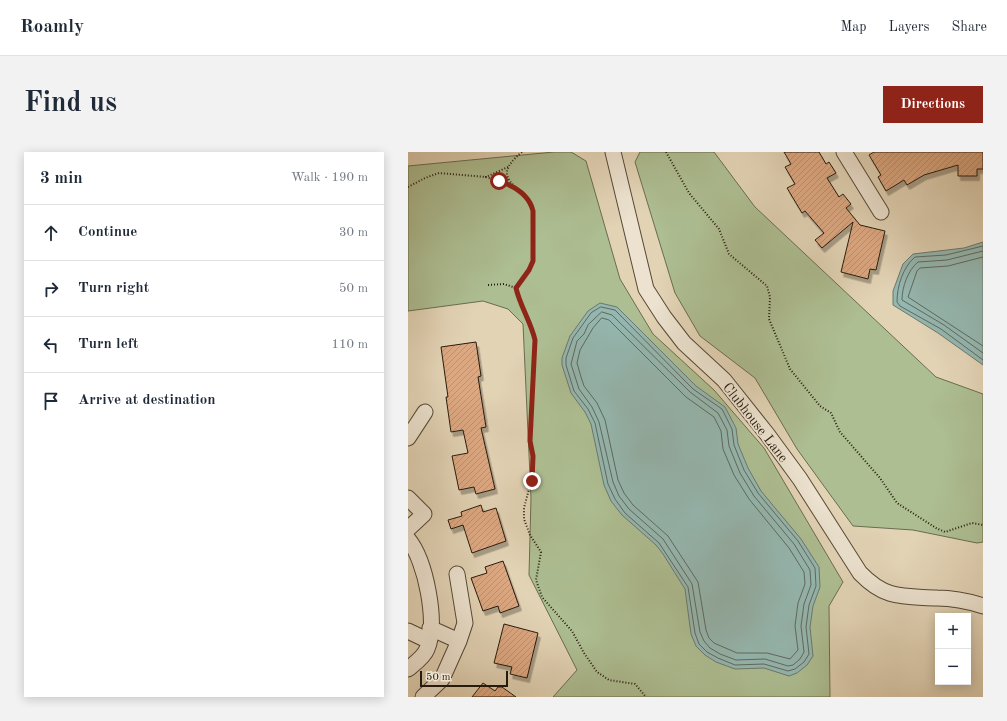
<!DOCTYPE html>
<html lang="en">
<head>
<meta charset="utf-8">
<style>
  :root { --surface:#fff; --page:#f2f2f3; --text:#1f2937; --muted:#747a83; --line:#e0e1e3; --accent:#8f2418 }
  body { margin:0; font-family:"Old Standard TT",serif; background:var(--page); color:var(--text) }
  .controls { position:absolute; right:12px; bottom:12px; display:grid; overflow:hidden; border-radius:0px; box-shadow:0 2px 10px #0003 }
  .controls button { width:36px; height:36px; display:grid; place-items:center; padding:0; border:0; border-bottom:1px solid var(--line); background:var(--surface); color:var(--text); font:20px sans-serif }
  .scale { position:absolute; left:12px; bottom:10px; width:88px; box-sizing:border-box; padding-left:4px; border:2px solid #281b0e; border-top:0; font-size:11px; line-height:14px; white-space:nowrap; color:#281b0e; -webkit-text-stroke:3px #ece2cf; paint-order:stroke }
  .stop { position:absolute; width:12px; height:12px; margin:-9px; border:3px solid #8f2418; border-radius:50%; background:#fff }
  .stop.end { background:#8f2418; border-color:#fff; box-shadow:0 1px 4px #0008 }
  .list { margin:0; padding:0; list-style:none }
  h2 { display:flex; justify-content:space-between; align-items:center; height:52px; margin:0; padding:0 16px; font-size:17px }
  h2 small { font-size:13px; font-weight:400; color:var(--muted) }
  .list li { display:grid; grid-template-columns:26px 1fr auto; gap:12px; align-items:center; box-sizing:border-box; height:56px; padding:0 16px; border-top:1px solid var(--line) }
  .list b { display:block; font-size:15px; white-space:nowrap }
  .list em { font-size:13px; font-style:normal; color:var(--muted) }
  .icon { flex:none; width:22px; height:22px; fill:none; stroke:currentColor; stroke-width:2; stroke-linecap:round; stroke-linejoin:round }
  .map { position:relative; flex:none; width:575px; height:545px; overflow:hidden; border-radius:0px }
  header { display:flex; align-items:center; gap:24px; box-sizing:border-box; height:56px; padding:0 20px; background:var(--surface); border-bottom:1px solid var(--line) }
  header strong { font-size:19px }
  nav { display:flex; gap:22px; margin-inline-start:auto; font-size:14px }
  .intro { display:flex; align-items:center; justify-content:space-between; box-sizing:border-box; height:96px; padding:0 24px }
  h1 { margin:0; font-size:28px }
  .button { padding:10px 18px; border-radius:0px; background:var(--accent); color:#fff; font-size:14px; font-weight:700 }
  main { display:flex; gap:24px; padding:0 24px }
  aside { flex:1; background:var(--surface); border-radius:0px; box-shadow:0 2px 10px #0003 }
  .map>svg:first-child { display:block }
  .grass { fill:#adbe92; stroke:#6a6c50 }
  .water { fill:#95b7b0; stroke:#69796f }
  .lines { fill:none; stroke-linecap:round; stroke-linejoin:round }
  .shore { stroke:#5e695f; stroke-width:1 }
  .building { fill:url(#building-hatch); stroke:#281b0e; filter:url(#shadow) }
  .minor-casing { stroke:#564938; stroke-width:17 }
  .path { stroke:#281b0e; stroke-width:2; stroke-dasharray:1 2; stroke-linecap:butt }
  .minor { stroke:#ece2cf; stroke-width:15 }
  .route { stroke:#8f2418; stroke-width:5 }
  .labels { text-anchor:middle; stroke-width:3.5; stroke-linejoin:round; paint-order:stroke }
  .street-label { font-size:14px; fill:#281b0e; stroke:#ece2cf }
</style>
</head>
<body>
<header>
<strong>Roamly</strong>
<nav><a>Map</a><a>Layers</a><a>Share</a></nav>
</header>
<div class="intro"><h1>Find us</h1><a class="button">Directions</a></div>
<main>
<aside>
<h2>3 min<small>Walk · 190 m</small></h2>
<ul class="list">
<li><svg class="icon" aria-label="ahead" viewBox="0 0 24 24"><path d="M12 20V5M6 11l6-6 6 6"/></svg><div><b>Continue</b></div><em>30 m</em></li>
<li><svg class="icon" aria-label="right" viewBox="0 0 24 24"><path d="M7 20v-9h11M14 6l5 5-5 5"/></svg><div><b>Turn right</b></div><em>50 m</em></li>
<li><svg class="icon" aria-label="left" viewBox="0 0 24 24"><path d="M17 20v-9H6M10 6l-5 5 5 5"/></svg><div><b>Turn left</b></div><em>110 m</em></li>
<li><svg class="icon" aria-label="arrive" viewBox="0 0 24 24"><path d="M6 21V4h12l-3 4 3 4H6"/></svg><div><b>Arrive at destination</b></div></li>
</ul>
</aside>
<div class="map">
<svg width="575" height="545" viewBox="0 0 575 545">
  <defs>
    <pattern id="building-hatch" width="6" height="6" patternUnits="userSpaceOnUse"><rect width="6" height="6" fill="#dca882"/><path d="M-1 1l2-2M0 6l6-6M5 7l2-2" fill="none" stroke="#bd906f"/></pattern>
    <filter id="shadow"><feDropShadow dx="2.5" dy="4.5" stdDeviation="0" flood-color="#0004"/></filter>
  </defs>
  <rect width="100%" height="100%" fill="#e2d3b5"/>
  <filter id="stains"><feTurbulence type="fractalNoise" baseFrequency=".005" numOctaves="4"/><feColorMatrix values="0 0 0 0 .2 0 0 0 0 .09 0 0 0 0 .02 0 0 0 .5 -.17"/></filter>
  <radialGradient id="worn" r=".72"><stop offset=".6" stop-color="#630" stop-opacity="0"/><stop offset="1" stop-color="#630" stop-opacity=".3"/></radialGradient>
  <path class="grass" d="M146,0h17l15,9 34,118 33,55 61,56 50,58 79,134 -14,24 1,91h-277l24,-27 -48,-95 2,-77 -8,-174 -15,-15 -25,-8 -75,10v-145z
    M232,0h74l41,55 181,170 47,17v148l-6,1 -64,-13 -60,-4 -56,-77 -42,-71 -55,-42 -25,-43 -40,-131z"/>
  <path class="water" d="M575,90v123l-45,-32 -45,-28v-14l10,-27 10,-10 51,-6z
    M192,151l17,4 79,79 29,21 11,21 2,16 10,24 13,23 40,48 18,28 1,20 -7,19 -3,21 3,29 -6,9 -10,8 -8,3 -25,-8 -29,1 -19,-7 -11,-7 -9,-9 -5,-12 -6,-45 -22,-35 -7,-9 -34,-30 -11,-14 -7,-16 -13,-61 -6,-12 -14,-19 -9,-28v-7l8,-22 18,-25z"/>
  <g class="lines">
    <path class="shore" d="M575,94l-37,9 -31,2c-12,10 -18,29 -18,45l3,4 41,23 42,31
      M575,99l-36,9 -29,2c-10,8 -16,25 -16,38l42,25 39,28
      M575,105l-35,9 -28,2 -3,3 -9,26 75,49
      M193,155l14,3 78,79 29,20 10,20 2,16 10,25 14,23 40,48 17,27 1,18 -7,19 -3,22 3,27 -5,8 -9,7 -7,2 -24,-7 -29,1 -17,-7 -11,-6 -8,-8 -4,-11 -7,-46 -29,-44 -34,-30 -10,-14 -7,-15 -13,-61 -7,-14 -14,-18 -8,-26v-7l7,-20 18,-25z
      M194,160l10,3 78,77 28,21 9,17 2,16 11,27 14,23 40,48 16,26 1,15 -7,19 -3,22 3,26 -4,7 -7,6 -5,1 -23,-7 -29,1 -16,-6 -10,-6 -6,-7 -4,-9 -8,-48 -29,-45 -34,-30 -10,-13 -6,-14 -14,-60 -7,-15 -13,-18 -8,-25 6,-23 7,-7 4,-9z
      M194,166l7,2 77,77 28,20 7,14 2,18 11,26 15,24 40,49 15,24 1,12 -7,19 -3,23 3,24 -8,9 -23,-6h-30l-23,-10 -5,-5 -3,-8 -8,-48 -30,-46 -35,-31 -9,-12 -6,-13 -13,-60 -8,-17 -13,-17 -3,-9 -4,-14 3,-13 13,-22z"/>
  </g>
  <path class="building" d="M376,0h35l7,12 3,-2 7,11 -9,5 12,19 4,-3 8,10 -5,4 14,17 25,6 -9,39 -6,-1 -2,10 -27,-7 12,-50 -31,26 -7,-8 9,-7 -19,-22 -3,2 -15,-25 8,-4 -10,-17 6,-3z
    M466,0h109v17h-6v7h-19v-11l-34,10 -17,10 -3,-5 -18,11 -8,-14 3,-2 -12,-20z
    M68,190l5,34 -3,1 8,50 -5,1 14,61 -19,5 -2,-7 -15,3 -7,-34 16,-3 -5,-23 -12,2 -5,-35h2l-7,-50z
    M73,353l2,7 13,-4 10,33 -34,12 -9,-28 -12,4 -3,-9 14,-4 -1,-4z
    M95,409l16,45 -19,7 -2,-7 -15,5 -12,-33 16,-5 -2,-6z
    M96,472l34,9 -11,45 -17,-4 2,-7 -18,-4z
    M75,531l12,8 3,-4h4l14,10h-44z"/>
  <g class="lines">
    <g class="minor-casing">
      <path id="minor" d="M205,0l33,137 18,28 20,26 40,37 43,54 33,45 60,94c26,27 43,23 77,25 16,0 31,3 46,8
        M436,0l37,60
        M0,286l17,-26
        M0,346l16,16 -16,15
        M0,387c18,22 30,84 19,110 -3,8 -13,15 -19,20
        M49,422l8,49 -6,18
        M0,479l21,10
        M15,545l19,-18 17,-38 -29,-13"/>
    </g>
    <path class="path" d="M114,0c-37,30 5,33 11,59v50l-4,9 -13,18c4,18 15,34 19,51l-5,102 4,29 -10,38v11l6,16 11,17 -5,28 6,17 30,34 12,22 13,19 12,8 26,4 11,13
      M258,0l23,41 30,36 10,25 38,32 3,11 -1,22 21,50 30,37 11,7 9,19 40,46 17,25 39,25 9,4 27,-9 11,2
      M100,15l-22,10 24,8
      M0,35l17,-9 14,-5 47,4
      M80,133l16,-1 12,4"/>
    <use href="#minor" class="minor"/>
  </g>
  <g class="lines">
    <path class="route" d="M91,29c15,5 30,13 34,30v50l-4,9 -13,18c4,18 15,34 19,52l-5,101 3,15 -1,25"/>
  </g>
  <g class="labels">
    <g class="street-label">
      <text transform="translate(348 270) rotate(52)" y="5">Clubhouse Lane</text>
    </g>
  </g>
  <rect width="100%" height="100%" filter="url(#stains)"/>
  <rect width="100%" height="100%" fill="url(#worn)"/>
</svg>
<div class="controls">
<button>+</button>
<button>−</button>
</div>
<div class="scale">50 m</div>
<div class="stop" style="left:91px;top:29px"></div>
<div class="stop end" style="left:124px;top:329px"></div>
</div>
</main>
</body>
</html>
